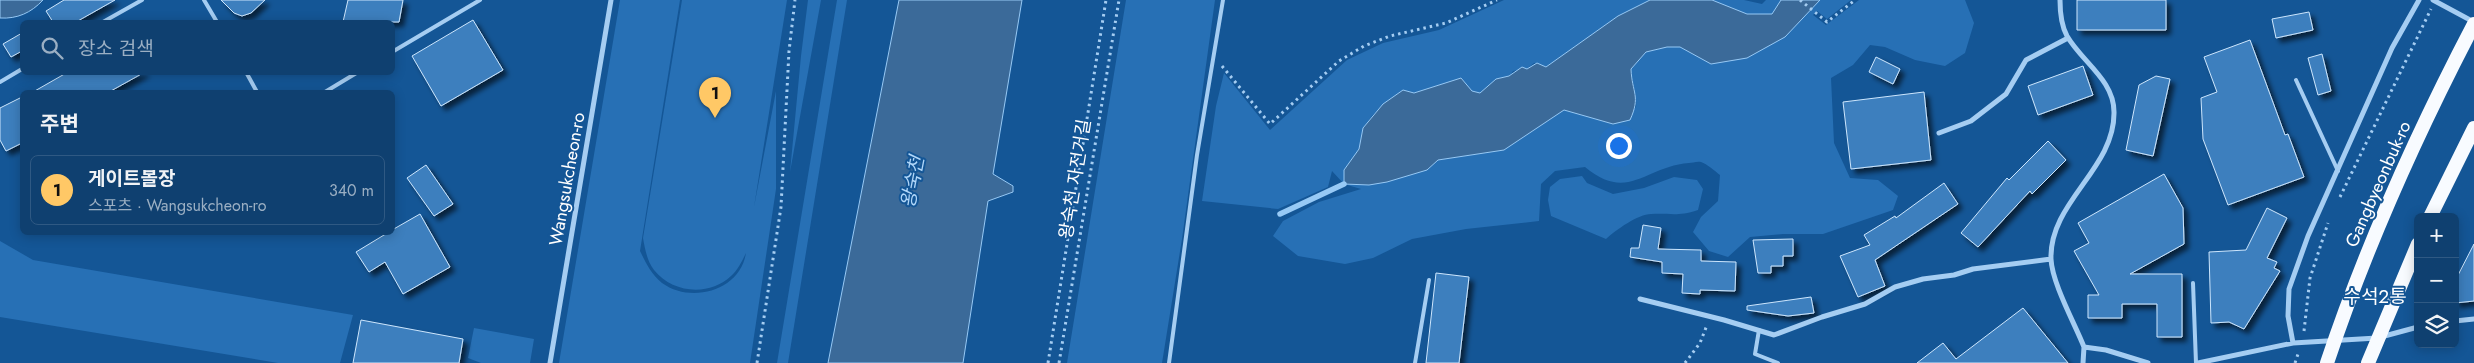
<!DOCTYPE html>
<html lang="ko">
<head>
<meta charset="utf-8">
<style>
  :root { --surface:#0f4070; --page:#1d4b78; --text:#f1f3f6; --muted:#9bafc3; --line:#2f5983; --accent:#ffc866 }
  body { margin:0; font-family:Jost,"Noto Sans KR",sans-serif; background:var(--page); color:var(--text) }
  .controls { position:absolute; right:15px; bottom:15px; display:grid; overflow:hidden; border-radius:8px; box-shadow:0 2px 12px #0003 }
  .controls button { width:45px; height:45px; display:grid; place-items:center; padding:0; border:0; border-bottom:1px solid var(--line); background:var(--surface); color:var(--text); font:25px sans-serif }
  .you { position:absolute; left:1618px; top:145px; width:18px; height:18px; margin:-12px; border:4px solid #fff; border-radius:50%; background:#1a73e8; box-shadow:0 0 0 8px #1a73e833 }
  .badge { display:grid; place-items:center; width:32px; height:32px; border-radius:50%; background:var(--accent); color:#111; font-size:16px; font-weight:700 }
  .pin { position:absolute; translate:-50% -41px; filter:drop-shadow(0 1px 2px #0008) }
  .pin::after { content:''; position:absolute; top:26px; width:18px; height:15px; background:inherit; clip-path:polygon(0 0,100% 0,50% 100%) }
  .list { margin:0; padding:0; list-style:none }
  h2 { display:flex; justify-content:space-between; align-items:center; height:65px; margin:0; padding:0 20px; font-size:21px }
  h2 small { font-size:16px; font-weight:400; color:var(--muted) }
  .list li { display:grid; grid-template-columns:32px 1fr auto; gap:15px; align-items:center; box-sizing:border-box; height:70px; margin:0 10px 10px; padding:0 10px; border:1px solid var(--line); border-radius:8px }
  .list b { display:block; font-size:19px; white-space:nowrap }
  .list p { margin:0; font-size:16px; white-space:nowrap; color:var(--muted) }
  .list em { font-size:16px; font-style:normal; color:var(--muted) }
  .icon { flex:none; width:28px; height:28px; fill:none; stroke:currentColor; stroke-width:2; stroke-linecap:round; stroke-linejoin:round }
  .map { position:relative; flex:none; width:2474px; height:363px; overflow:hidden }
  .search { position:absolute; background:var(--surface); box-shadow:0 2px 12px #0003; left:20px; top:20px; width:375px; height:55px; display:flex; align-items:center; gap:12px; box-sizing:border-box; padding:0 18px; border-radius:8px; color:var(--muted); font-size:19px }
  .panel { position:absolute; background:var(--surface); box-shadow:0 2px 12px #0003; left:20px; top:90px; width:375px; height:145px; border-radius:8px }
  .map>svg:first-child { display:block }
  .green { fill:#2770b5 }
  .water { fill:#3b6a99; stroke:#97c9f5 }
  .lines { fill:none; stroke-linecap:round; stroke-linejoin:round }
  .stream { stroke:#97c9f5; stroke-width:5.5 }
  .building { fill:#3d7fbe; stroke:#cde6fd; filter:url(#shadow) }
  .path { stroke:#a5cdf2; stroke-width:3; stroke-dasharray:2.5 4; stroke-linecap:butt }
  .service { stroke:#a5cdf2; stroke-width:4 }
  .minor { stroke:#a5cdf2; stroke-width:5 }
  .trunk { stroke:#f8fbff; stroke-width:14 }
  .labels { text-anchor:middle; stroke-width:4; stroke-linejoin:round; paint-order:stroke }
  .street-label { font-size:18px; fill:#fff; stroke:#145696 }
  .water-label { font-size:19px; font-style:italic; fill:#b1d7f9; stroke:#145696 }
  .neighbourhood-label { font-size:19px; fill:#fff; stroke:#145696 }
</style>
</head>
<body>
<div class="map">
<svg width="2474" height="363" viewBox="0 0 2474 363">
  <defs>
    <filter id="shadow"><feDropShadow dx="4.5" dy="4.5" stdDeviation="2.5" flood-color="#0009"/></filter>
  </defs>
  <rect width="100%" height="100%" fill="#145696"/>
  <path class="green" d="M620,0h60l-40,251c6,12 11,23 22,32 29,21 78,8 84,-30 -4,8 -8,17 -15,23 -21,20 -58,18 -77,-6 -7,-9 -9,-21 -11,-32l39,-238h105l-33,207 22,-116v98l-26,174h-191z
    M808,0h13l-31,172 11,-116z
    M837,0h10l-59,363h-11z
    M1126,0h89l-33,239 -20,124h-95z
    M1504,0h146l-32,16 -72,51 -12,-4 -7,6 -14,2 -3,5 -14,3 -16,14 -8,-2 -11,-13 -47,15 -11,-3 -20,14 -11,12 -9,12 -4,21 -15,21h83l11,-10 66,-10 60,-40 49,14 23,-17c1,-14 -4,-24 -5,-38l15,-17 21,-5h13l32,17 93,-49 15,-15h31l-24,19 -10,-8 -4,4 13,10 33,-25h106l9,23 -9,30 -20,13 -30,-6 -30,-13 -15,-2 -17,20 -22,13 3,65 16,35 28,2 20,16 -5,14 -70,24h-40l-33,3 -22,20 -19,-6 -16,-19 8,-15 17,-16 2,-26c-5,-4 -13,-11 -19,-13 -4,-1 -9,1 -12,1 -43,3 -61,40 -104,4l-30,4 -14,13 -2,37 -73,8 -54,10 -39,19 -28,6 -47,-8 -25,-20 10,-15 36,-19 42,-13 -17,-5 -12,-13 -4,16 -50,22 -76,-8 14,-95 8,-33 46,57 77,-70 36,-17 56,-13z
    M1712,0h32l18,4 4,-4h15l-8,14h-26z
    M1582,176l5,7 26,11 31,-6 30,-11 23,3 6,9 -5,21c-22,7 -26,3 -47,4 -13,0 -35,16 -45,25l-55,-23 -3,-16 2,-13 10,-8z
    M0,241l33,19 320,55 -13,48h-62l-278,-46z
    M474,328l60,11 -4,24h-49l-13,-5z"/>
  <path class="water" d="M0,0h43c-12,13 -26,19 -43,18z
    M899,0h123l-29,174 20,12v6l-25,9 -25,162h-135z
    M1650,0h62l35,14h25l9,-14h39l-35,37 -38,21 -36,6 -31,-17h-13l-21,5 -15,17c1,24 10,27 -1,51l-17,4 -49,-14 -60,40 -66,10 -11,10 -40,12 -18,3 -25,-1v-14l15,-21 4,-21 20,-24 20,-14 11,3 47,-15 11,13 8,2 16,-14 13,-3 13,-9 5,2 10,-6 9,4 72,-51z"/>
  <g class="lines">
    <path class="stream" d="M1280,214l64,-30"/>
  </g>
  <path class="building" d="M64,0h51l-39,22h-23l-7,-11z
    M221,0h44l-14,13 -9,3 -8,-3z
    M348,0h55l-4,22h-56z
    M2077,0h89v30h-89z
    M2309,12l4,18 -37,8 -4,-19z
    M473,20l30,50 -62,36 -29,-50z
    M22,33v18l-11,6 -8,-13z
    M2250,40l35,95 3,-1 16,43 -76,28 -25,-66 -2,-41 16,-6 -13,-35z
    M2322,54l9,37 -13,4 -10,-37z
    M1876,57l24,12 -7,15 -24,-12z
    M2083,66l10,29 -55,20 -10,-29z
    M68,72h77l-36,20h-76z
    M2156,76l14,3 -17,77 -27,-6 13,-65z
    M1924,92l7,68 -80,9 -8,-67z
    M22,97v46l-16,8 -6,-11v-32z
    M2048,141l18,19 -34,34 -2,-3 -52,56 -17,-14 46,-55 2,2z
    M426,165l27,39 -19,12 -27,-38z
    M2164,174l19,34 1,36 -54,30h52v63h-25v-33h-35v14h-34v-23h11l-25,-44 15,-8 -11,-20z
    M1944,183l14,21 -83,56 10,26 -27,11 -18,-41 30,-11 -6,-10 31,-19 1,2z
    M2267,208l20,10 -20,40 10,4 -3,6 6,3 -36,58 -15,-7 -18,1 -2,-71 37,-2z
    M420,214l30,53 -47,27 -18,-32 -16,10 -13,-20 33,-20h3v-2z
    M1643,225l18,3 -3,21 43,1v11l35,1 -1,29 -35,-1v4l-18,-1 1,-19 -21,-1v-11l-32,-5 1,-9h8z
    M1793,239v17h-10v10h-12v7h-13l-5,-33z
    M2474,244v57l-19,2v-22z
    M1436,273l33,4 -10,86h-33z
    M1811,297l3,16 -26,3 -41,-6v-4z
    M2023,308l45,55h-151l26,-20 13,16z
    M361,320l102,19 -4,24h-106z"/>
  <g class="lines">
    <path class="path" d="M1800,0l27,22 28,-22
      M1222,66l48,58 69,-63 25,-15 26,-10 56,-13 51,-23
      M2340,197l91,-188
      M2304,331l6,-53 18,-55
      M757,363l24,-156 8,-156 6,-51
      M1048,363l58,-363
      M1059,363l60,-363
      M1685,363l15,-20 7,-18
      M2295,363l3,-9"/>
    <path class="service" d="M204,0l13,22
      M103,22l39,-22
      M392,52l88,-52
      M246,72l11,20
      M2296,80l42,91
      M0,82l22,-13
      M325,92l33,-20
      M2193,283l3,80
      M1759,330l-4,24 23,9
      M1169,363l28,-208 26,-155
      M1415,363l14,-83"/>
    <path class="minor" d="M2060,0c0,13 1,25 7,36 15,26 47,44 47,76 1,57 -65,90 -63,147 1,24 24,65 33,88l22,3 42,13
      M2433,0l41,22
      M1939,133l32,-12 35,-27 20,-34 42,-22
      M1640,299l84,21 50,15 48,-18 43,-13 30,-17 28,-8 31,-4 19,-6 78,-10
      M2455,321l19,-2
      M2293,343l-5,-27 1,-27 19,-53 84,-188 27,-48
      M550,363l61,-363
      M2083,363l1,-16
      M2198,363l95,-20 84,-5 41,-11"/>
    <path class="trunk" d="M2430,217l44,-89
      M2327,363c39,-117 90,-230 147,-339
      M2368,363l50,-119"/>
  </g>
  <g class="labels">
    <g class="street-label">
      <text transform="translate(567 179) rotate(-80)" y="6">Wangsukcheon-ro</text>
      <text transform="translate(1075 179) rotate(-81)" y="6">왕숙천 자전거길</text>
      <text transform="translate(2378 184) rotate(-66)" y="6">Gangbyeonbuk-ro</text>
    </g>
    <g class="water-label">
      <text transform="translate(912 182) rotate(-79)" y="7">왕숙천</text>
    </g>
    <g class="neighbourhood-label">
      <text x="2375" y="303">수석2통</text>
    </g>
  </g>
</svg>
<div class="controls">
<button>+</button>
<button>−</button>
<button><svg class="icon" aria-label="layers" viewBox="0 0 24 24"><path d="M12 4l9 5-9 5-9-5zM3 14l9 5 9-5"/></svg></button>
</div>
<div class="you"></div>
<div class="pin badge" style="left:715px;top:118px">1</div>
<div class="search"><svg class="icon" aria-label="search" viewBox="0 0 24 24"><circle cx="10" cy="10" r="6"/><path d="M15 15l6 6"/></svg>장소 검색</div>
<section class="panel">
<h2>주변<small></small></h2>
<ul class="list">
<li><span class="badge">1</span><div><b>게이트볼장</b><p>스포츠 · Wangsukcheon-ro</p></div><em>340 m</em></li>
</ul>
</section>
</div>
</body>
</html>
